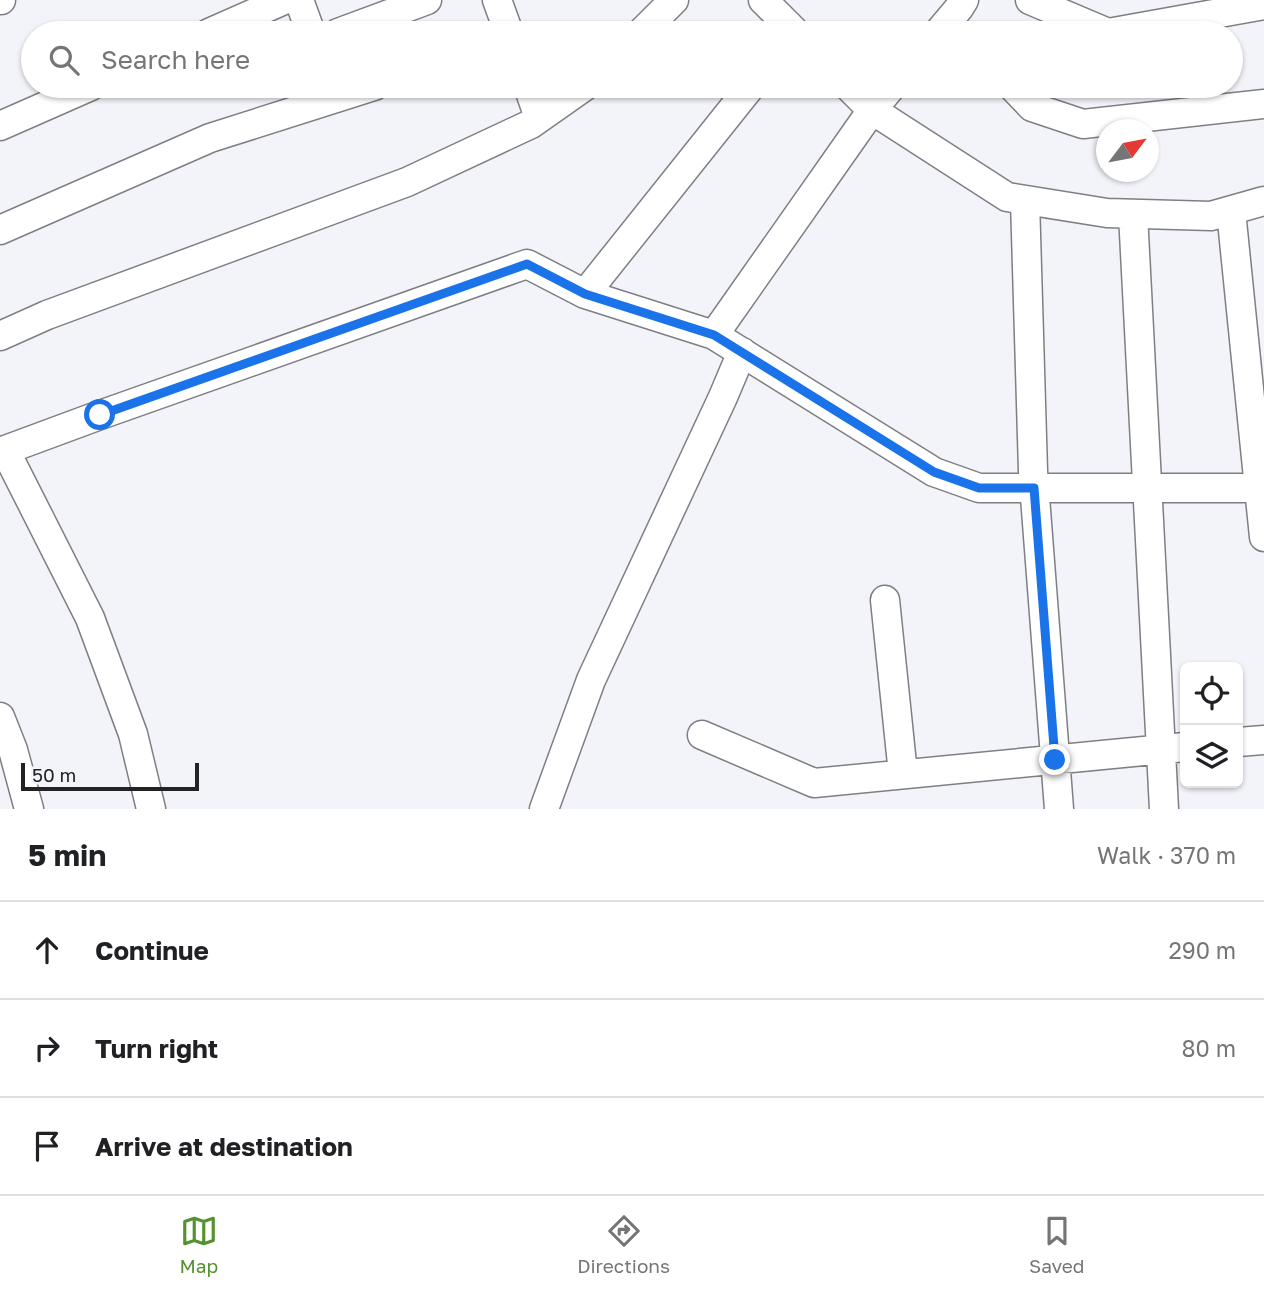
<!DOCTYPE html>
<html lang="en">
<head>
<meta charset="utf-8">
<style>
  :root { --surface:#fff; --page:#f2f2f2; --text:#202124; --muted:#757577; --line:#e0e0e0; --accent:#55912f }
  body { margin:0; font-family:"Golos Text",sans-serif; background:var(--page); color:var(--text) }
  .controls { position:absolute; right:21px; bottom:21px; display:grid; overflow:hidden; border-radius:10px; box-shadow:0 2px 5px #0004 }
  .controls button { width:63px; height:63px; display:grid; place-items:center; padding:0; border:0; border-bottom:2px solid var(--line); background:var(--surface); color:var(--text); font:35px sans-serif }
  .compass { position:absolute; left:1096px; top:119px; width:63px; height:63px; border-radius:50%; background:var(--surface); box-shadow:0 2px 5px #0004; rotate:58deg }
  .scale { position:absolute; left:21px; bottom:18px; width:178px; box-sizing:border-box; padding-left:7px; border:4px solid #232326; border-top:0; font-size:19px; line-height:24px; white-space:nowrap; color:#232326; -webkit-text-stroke:5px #f3f3fa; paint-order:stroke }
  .stop { position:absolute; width:21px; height:21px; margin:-16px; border:5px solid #1a73e8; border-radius:50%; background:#fff }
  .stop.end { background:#1a73e8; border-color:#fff; box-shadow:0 2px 7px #0008 }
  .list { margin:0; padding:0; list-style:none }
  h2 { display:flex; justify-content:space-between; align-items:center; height:91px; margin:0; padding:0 28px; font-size:30px }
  h2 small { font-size:23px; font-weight:400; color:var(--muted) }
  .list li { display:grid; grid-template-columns:46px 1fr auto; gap:21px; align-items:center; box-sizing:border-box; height:98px; padding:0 28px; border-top:2px solid var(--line) }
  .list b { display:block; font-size:26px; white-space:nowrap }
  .list em { font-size:23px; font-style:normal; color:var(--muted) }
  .icon { flex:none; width:38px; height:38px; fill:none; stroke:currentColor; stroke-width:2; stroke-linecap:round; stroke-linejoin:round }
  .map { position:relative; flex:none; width:1264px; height:809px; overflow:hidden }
  .search { position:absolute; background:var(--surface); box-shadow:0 2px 5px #0004; left:21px; right:21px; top:21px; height:77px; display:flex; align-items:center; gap:18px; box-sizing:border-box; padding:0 24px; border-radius:38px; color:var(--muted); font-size:26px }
  .sheet { height:385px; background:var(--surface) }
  nav { display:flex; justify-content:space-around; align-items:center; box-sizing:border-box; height:98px; border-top:2px solid var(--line); background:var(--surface); font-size:19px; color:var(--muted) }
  nav a { display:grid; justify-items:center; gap:4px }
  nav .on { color:var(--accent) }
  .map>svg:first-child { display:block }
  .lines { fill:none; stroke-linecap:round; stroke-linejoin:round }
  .minor-casing { stroke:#7f7e85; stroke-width:31 }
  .minor { stroke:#fff; stroke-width:28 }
  .route { stroke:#1a73e8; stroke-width:9 }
</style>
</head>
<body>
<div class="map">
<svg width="1264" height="809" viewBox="0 0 1264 809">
  <rect width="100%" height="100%" fill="#f3f3fa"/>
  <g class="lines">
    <g class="minor-casing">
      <path id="minor" d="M0,0h1
        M299,0l12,33
        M497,0l12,33
        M763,0l33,33
        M1030,0l78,33 156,-28
        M209,33l75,-33
        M338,33l89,-33
        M641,33l33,-33
        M938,33l21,-25 5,-8
        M528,86l11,32
        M848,86l24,24 135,87 100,16 104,3 53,-15
        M1012,86l20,21 51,17 181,-20
        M0,126l91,-40
        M1025,200l8,271 26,338
        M1231,211l33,326
        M1133,214l31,595
        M0,230l210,-92 164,-52
        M585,294l166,-208
        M714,335l158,-225 20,-24
        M0,336l47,-21 360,-133 124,-58 54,-38
        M5,450l85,168 43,116 18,75
        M0,452l100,-37 427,-151 58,30 129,41 220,137 45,16h285
        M885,600l18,174
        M0,717l13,33 16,59
        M702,735l112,48 371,-36
        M1238,742l26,-2
        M544,809l47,-129 132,-283 19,-45"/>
    </g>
    <use href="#minor" class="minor"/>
  </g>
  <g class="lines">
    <path class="route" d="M100,415l427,-151 58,30 129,41 220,137 45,16h55l21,272"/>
  </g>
</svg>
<div class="controls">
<button><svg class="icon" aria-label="locate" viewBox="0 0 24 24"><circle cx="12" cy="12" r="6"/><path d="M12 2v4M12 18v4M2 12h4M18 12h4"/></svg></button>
<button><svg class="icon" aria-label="layers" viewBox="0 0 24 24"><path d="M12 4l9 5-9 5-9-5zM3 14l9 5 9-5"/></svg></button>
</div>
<svg class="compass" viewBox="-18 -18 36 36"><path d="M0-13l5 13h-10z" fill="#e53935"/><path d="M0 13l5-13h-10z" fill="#757577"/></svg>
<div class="scale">50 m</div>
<div class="stop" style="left:100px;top:415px"></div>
<div class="stop end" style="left:1055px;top:760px"></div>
<div class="search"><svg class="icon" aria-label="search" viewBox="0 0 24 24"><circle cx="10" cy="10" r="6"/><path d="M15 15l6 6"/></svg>Search here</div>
</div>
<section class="sheet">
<h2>5 min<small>Walk · 370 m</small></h2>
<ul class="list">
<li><svg class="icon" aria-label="ahead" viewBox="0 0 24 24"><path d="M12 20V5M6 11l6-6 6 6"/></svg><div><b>Continue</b></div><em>290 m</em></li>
<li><svg class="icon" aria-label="right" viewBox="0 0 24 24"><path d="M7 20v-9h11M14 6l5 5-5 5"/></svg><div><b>Turn right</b></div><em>80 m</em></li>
<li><svg class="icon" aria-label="arrive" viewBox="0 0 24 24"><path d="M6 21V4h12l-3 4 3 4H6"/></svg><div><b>Arrive at destination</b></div></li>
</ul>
</section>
<nav>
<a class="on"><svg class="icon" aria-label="map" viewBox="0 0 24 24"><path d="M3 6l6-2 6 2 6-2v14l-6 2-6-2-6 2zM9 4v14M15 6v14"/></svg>Map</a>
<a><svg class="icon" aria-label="directions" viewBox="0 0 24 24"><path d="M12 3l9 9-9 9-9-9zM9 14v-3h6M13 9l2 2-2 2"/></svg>Directions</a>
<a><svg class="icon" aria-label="saved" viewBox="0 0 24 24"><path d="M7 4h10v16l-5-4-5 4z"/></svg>Saved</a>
</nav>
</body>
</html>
